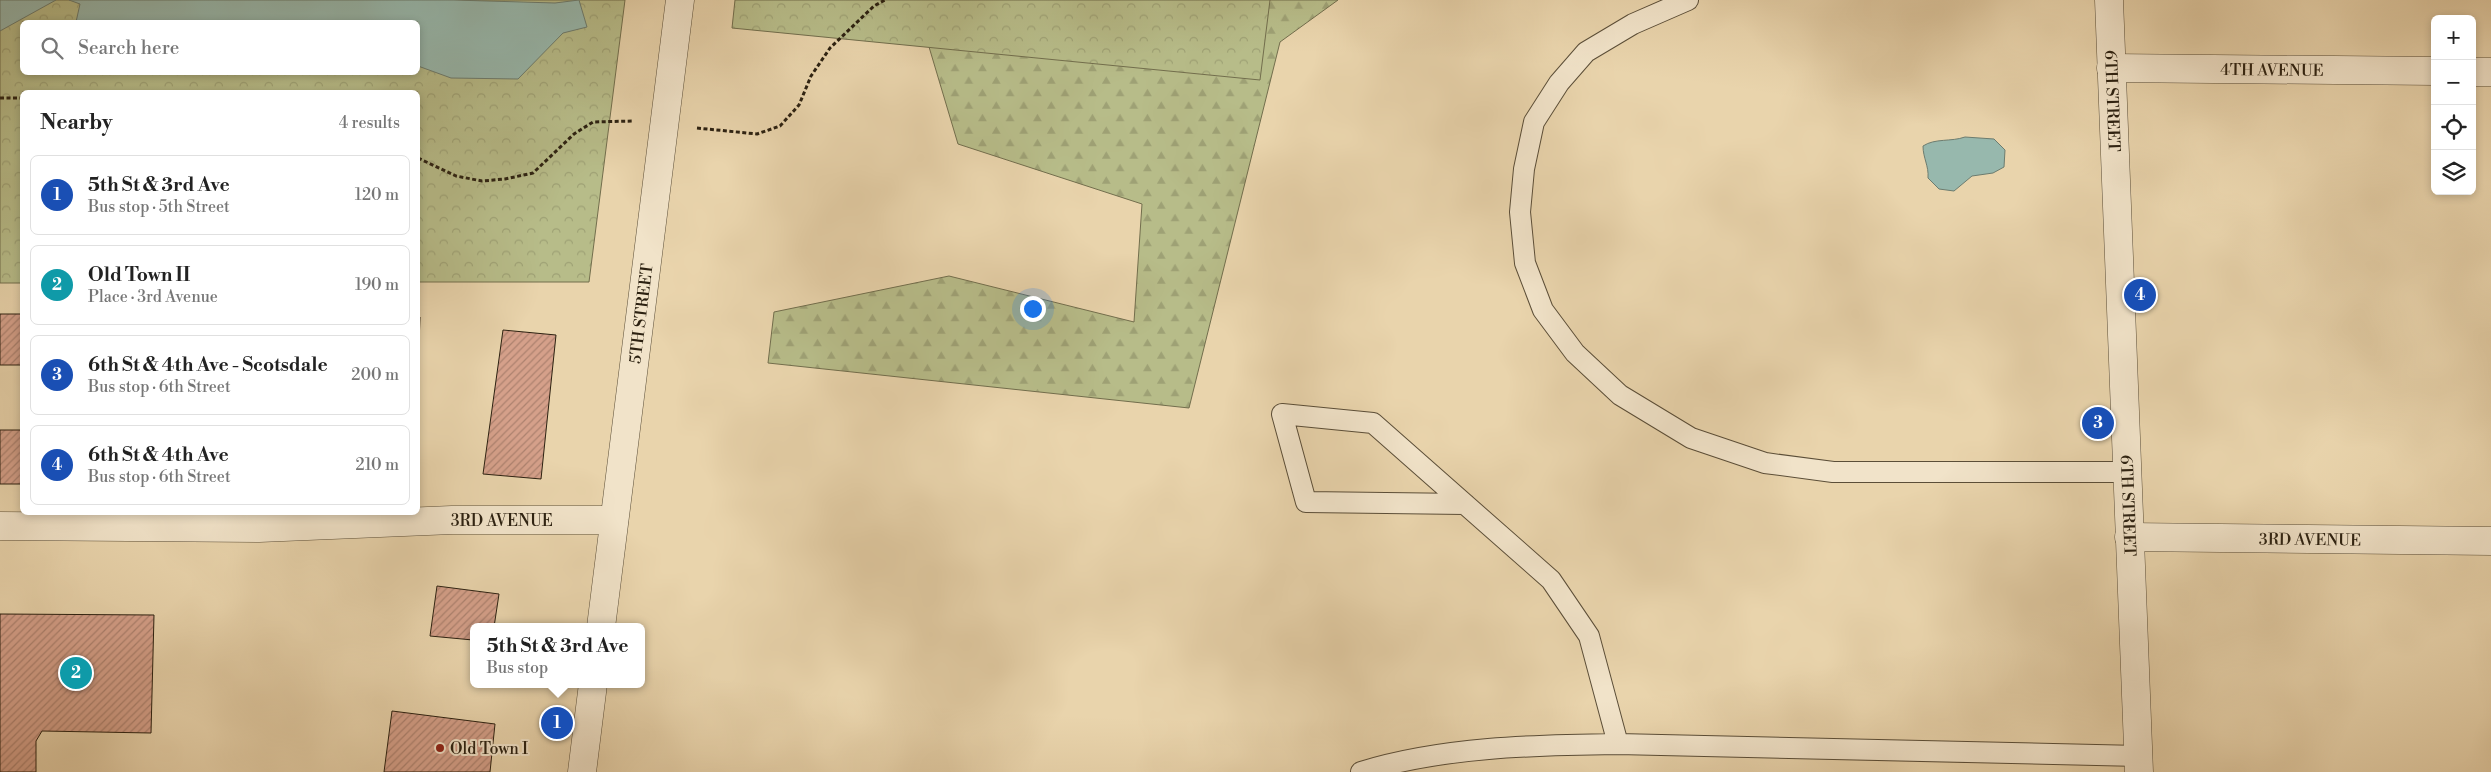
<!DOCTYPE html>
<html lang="en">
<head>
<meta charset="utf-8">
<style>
  :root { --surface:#fff; --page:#f6f6f6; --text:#222; --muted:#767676; --line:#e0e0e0; --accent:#d93025 }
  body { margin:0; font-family:"Libre Bodoni",serif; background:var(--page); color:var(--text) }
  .controls { position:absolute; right:15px; top:15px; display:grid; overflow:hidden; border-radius:8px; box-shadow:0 2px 8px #0003 }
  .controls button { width:45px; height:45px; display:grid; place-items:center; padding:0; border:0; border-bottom:1px solid var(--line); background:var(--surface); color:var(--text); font:25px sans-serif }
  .you { position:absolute; left:1032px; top:308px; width:18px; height:18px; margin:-12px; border:4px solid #fff; border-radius:50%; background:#1a73e8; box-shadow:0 0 0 8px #1a73e833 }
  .badge { display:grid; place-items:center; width:32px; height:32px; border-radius:50%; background:var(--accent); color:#fff; font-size:16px; font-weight:700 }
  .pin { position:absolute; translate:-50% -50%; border:2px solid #fff; box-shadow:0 1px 5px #0006 }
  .popup { position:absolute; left:470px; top:623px; width:175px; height:65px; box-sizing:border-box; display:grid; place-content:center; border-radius:8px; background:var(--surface); filter:drop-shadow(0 1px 4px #0005); font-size:16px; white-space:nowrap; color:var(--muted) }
  .popup b { font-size:19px; color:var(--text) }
  .popup::after { content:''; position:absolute; left:50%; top:100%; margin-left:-10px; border:10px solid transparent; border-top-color:var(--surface) }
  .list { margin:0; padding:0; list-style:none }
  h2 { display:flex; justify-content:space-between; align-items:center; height:65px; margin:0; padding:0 20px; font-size:21px }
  h2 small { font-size:16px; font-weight:400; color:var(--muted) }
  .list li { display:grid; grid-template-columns:32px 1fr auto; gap:15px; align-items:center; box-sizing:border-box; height:80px; margin:0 10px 10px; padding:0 10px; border:1px solid var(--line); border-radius:8px }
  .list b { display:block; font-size:19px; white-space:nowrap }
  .list p { margin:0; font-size:16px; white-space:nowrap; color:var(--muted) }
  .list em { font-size:16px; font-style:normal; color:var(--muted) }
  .icon { flex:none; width:28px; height:28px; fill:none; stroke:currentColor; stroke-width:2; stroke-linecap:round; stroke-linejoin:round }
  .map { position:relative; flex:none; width:2491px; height:772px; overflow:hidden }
  .search { position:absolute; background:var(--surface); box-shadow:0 2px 8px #0003; left:20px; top:20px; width:400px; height:55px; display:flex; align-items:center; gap:12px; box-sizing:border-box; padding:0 18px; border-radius:8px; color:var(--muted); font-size:19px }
  .panel { position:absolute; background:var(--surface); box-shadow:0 2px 8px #0003; left:20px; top:90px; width:400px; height:425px; border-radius:8px }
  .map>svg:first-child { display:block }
  .forest { fill:url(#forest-firs); stroke:#726e4d }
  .park { fill:url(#park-crowns); stroke:#726e4d; fill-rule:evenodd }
  .water { fill:#97b8ad; stroke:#6c7c6f }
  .building { fill:url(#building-hatch); stroke:#2c2111 }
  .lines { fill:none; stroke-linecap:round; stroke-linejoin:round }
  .service-casing { stroke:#5b4e38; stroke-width:22 }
  .minor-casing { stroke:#5b4e38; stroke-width:29 }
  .tertiary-casing { stroke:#5b4e38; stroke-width:29 }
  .path { stroke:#2c2111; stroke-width:3; stroke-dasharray:4 2.5; stroke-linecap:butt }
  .service { stroke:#f1e3c9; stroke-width:20 }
  .minor { stroke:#f1e3c9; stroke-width:28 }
  .tertiary { stroke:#f1e3c9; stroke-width:28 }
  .poi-dot { fill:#8f2418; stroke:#f1e3c9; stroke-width:2 }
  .labels { text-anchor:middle; stroke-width:4; stroke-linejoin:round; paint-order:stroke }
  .street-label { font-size:16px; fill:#2c2111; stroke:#f1e3c9 }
  .poi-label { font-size:16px; fill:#2c2111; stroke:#f1e3c9; text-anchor:start }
</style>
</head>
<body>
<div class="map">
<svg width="2491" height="772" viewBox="0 0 2491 772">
  <defs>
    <pattern id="forest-firs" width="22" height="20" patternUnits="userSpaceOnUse" patternTransform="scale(1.25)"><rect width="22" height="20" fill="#b7bc89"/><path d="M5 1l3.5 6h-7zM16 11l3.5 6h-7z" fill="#9ea175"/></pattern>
    <pattern id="park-crowns" width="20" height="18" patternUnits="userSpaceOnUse" patternTransform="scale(1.25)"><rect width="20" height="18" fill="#b7bc89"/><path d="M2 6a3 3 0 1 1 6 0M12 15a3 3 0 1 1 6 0" fill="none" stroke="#9ea175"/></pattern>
    <pattern id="building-hatch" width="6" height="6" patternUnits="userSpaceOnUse" patternTransform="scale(1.25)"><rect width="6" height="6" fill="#d5a08a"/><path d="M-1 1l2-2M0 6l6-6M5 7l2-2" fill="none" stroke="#ad826f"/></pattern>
  </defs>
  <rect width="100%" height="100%" fill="#e9d4ac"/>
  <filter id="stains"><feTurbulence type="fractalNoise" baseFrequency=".004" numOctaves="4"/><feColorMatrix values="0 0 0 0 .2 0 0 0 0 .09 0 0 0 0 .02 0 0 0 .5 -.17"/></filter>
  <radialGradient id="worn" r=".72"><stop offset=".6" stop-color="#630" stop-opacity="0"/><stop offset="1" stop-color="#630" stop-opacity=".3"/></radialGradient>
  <path class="forest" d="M915,0h423l-58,42 -91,366 -421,-45 6,-51 175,-36 185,46 8,-118 -184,-60z"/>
  <path class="park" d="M0,0h625l-36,282h-171v-190h-396v191h-22zM22,22h396v50h-396z
    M735,0h535l-10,80 -528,-52z"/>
  <path class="water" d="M0,0h56l-56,31z
    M69,0h385l101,3 24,-3 8,27 -24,6 -45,46 -67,-1 -33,-12v-44h-342l4,-18z
    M1965,137l29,2 11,11 -1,17 -11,6 -21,3 -18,15 -15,-2 -11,-11c1,-12 -5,-20 -5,-32 12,-8 28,-4 42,-9z"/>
  <path class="building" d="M0,314h22v51h-22z
    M418,317h2l-2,53z
    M503,330l53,5 -15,144 -58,-5z
    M0,430h22v54h-22z
    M437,586l62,8 -5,33h-21v13l-43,-4z
    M0,614l154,1 -3,118 -109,-2 -6,10v31h-36z
    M392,711l103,13 -5,48h-106z"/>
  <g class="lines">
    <g class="service-casing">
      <path id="service" d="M1688,0l-55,24 -47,28 -27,31 -25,39 -10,47 -4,43 5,51 18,47 32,43 45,42 71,43 74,25 68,9h294
        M1465,504l-159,-2 -24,-88 91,9 178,157 38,56 29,108
        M1361,772c81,-25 173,-27 257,-28l521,12"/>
    </g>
    <g class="minor-casing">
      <g id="minor">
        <path id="s1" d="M2109,0l30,772"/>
        <path id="s2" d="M2111,68l324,3"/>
        <path d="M2472,72h19"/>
        <path id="s3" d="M0,526l259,2 193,-8h162"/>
        <path id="s4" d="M2129,537l362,4"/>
      </g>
    </g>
    <g class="tertiary-casing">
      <g id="tertiary">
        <path id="s5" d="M601,627l79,-627"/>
        <path d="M582,772l11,-88"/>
      </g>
    </g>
    <path class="path" d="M0,98h22
      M697,128l60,6 23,-8 19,-21 12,-29 19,-28 44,-42 11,-6
      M418,158l38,18 26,5 23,-2 28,-6 41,-39 19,-12 40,-1"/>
    <use href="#service" class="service"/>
    <use href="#minor" class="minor"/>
    <use href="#tertiary" class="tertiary"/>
  </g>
  <circle class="poi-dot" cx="440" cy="748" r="5"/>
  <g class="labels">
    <g class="street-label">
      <text dy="6" stroke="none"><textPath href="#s2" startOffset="161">4TH AVENUE</textPath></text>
      <text dy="6" stroke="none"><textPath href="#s1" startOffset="101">6TH STREET</textPath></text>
      <text dy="6" stroke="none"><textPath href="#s5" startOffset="316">5TH STREET</textPath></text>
      <text dy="6" stroke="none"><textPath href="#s1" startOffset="506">6TH STREET</textPath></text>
      <text dy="6" stroke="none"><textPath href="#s3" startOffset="502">3RD AVENUE</textPath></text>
      <text dy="6" stroke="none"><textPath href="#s4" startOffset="181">3RD AVENUE</textPath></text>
    </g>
    <g class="poi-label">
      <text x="450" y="754">Old Town I</text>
    </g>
  </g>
  <rect width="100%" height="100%" filter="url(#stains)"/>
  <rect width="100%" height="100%" fill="url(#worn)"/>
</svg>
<div class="controls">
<button>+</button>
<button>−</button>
<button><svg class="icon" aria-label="locate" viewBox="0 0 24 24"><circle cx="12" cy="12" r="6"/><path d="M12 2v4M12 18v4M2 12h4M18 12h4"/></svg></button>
<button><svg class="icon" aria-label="layers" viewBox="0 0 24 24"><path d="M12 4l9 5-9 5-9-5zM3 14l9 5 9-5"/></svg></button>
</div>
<div class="you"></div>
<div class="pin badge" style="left:557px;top:723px;background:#1a4fb4">1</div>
<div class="popup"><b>5th St &amp; 3rd Ave</b>Bus stop</div>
<div class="pin badge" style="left:76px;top:673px;background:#0f9aa8">2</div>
<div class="pin badge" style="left:2098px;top:423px;background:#1a4fb4">3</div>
<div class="pin badge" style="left:2140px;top:295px;background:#1a4fb4">4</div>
<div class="search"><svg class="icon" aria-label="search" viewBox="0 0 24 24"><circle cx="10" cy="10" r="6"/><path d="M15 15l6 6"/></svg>Search here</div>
<section class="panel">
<h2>Nearby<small>4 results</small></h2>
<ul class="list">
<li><span class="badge" style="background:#1a4fb4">1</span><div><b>5th St &amp; 3rd Ave</b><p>Bus stop · 5th Street</p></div><em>120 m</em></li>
<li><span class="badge" style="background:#0f9aa8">2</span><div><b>Old Town II</b><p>Place · 3rd Avenue</p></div><em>190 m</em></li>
<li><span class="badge" style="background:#1a4fb4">3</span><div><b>6th St &amp; 4th Ave - Scotsdale</b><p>Bus stop · 6th Street</p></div><em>200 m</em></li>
<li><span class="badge" style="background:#1a4fb4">4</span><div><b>6th St &amp; 4th Ave</b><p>Bus stop · 6th Street</p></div><em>210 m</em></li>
</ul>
</section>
</div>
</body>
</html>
